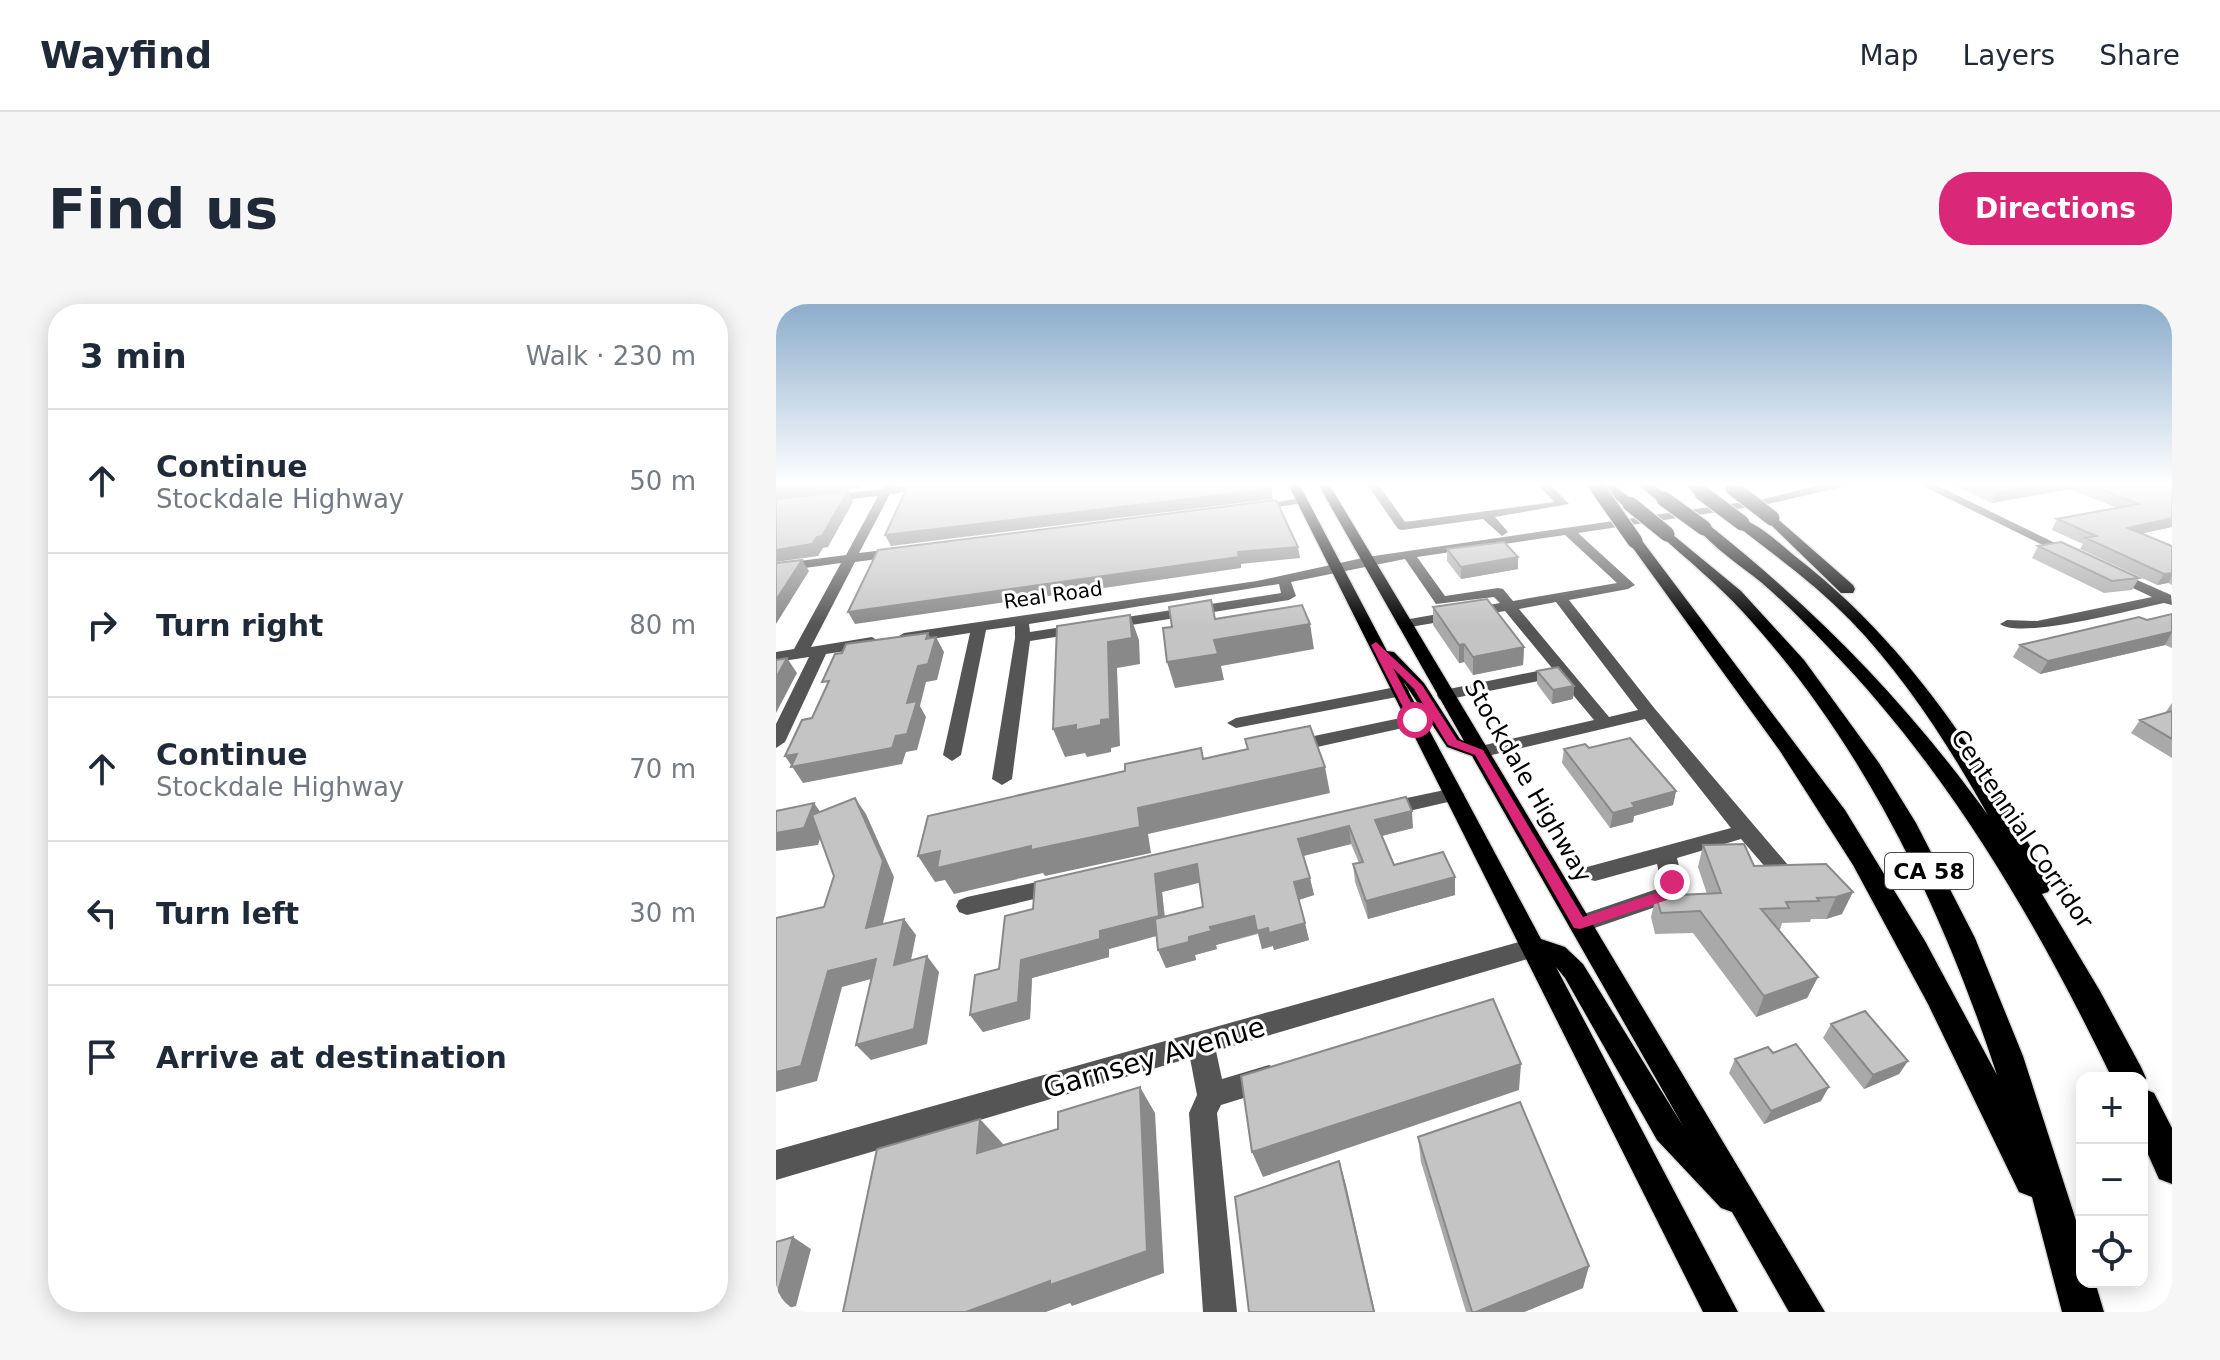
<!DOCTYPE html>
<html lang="en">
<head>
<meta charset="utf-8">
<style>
  :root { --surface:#fff; --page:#f6f6f7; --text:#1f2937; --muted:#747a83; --line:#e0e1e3; --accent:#db2777 }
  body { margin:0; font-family:"DejaVu Sans",sans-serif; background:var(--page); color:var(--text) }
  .controls { position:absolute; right:24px; bottom:24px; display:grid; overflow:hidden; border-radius:16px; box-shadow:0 4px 20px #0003 }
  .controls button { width:72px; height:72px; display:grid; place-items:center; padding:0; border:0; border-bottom:2px solid var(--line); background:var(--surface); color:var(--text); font:40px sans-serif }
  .stop { position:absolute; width:24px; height:24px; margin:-18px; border:6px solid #db2777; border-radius:50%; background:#fff }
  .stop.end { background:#db2777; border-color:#fff; box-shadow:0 2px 8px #0008 }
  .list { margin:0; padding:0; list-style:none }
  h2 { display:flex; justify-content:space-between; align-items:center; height:104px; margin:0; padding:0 32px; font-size:34px }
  h2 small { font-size:26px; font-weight:400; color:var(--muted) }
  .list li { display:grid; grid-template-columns:52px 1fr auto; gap:24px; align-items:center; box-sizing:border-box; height:144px; padding:0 32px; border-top:2px solid var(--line) }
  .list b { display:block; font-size:30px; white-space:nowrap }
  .list p { margin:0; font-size:26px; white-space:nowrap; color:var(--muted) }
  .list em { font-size:26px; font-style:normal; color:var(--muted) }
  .icon { flex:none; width:44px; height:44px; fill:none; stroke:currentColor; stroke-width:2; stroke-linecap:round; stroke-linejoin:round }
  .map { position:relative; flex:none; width:1396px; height:1008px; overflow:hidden; border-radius:32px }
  header { display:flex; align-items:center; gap:48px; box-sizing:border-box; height:112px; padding:0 40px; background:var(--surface); border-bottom:2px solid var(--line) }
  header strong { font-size:38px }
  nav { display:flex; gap:44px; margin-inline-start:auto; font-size:28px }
  .intro { display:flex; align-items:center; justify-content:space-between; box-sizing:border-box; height:192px; padding:0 48px }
  h1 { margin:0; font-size:56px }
  .button { padding:20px 36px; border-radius:32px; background:var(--accent); color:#fff; font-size:28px; font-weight:700 }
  main { display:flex; gap:48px; padding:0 48px }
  aside { flex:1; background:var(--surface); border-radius:32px; box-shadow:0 4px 20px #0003 }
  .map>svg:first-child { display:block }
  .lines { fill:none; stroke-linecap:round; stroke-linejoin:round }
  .major-casing { stroke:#dbdbdb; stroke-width:3 }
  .highway-casing { stroke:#dbdbdb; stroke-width:3 }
  .minor { fill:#555; fill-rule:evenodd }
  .major { fill:#000; fill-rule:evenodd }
  .highway { fill:#000; fill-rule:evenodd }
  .highway-bridge-casing { stroke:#dbdbdb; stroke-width:17; stroke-linecap:butt }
  .highway-bridge { stroke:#000; stroke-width:15 }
  .wall { fill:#a9a9a9; fill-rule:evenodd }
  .shaded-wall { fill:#898989 }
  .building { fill:#c4c4c4; stroke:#898989; stroke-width:2 }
  .route { fill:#db2777 }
  .labels { text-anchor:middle; stroke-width:6; stroke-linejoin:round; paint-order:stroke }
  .far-street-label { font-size:20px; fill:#000; stroke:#fff }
  .shield { fill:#fff; stroke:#4c4c4c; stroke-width:2 }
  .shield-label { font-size:22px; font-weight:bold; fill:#000 }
  .street-label { font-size:24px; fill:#000; stroke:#fff }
  .near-street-label { font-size:28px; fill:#000; stroke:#fff }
</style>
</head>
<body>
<header>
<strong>Wayfind</strong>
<nav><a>Map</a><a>Layers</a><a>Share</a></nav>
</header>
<div class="intro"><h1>Find us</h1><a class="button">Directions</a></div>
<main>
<aside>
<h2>3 min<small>Walk · 230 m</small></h2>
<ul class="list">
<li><svg class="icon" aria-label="ahead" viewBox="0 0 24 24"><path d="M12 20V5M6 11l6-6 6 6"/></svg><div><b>Continue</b><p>Stockdale Highway</p></div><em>50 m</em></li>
<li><svg class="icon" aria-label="right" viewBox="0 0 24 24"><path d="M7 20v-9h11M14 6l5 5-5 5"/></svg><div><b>Turn right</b></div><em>80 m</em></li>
<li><svg class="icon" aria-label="ahead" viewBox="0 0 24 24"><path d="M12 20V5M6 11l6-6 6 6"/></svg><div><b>Continue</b><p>Stockdale Highway</p></div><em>70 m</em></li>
<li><svg class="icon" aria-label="left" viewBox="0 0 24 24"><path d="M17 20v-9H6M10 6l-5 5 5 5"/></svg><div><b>Turn left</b></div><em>30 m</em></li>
<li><svg class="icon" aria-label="arrive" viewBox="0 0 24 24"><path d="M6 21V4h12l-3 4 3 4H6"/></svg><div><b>Arrive at destination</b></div></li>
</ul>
</aside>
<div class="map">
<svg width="1396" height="1008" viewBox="0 0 1396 1008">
  <rect width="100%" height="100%" fill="#fff"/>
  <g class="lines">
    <g class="major-casing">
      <path id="major" d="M512,180h11l88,167 7,1 30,31 36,56 4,2 -146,-257h11l496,828h-36l-57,-100 -11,-4 -64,-68 -92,-162 -9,-11 182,345h-35zM627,377l44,66 25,9 211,370 -100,-162 -18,-17 -24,-8z"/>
    </g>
    <g class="highway-casing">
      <path id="highway" d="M822,180h15l24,20 -12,3z
        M862,180h15l18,15 -12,3z
        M909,180h15l9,9 -12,3z
        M996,210l81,71 2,4 -2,4h-12l-74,-72v-6z
        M966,215c19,6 39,26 54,38 113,87 188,205 256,328l-4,7 -6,2 58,97 41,76 5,11 -4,8v-8h-30c-75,-155 -163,-307 -284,-431 -21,-22 -43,-44 -66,-64 -21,-17 -47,-34 -65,-55l7,-4 5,1c108,86 198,178 279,290 -39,-69 -82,-137 -138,-195 -34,-35 -74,-64 -113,-94v-6z
        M891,226l74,61 63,69 75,103 37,60 59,115 48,118 59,183v43h13l9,30h-42l-30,-115 -13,-5 -91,-188 -75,-139 -73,-114 -150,-207v-6h10l205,272 80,131 72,134c-55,-168 -134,-333 -255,-464 -25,-27 -53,-50 -80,-74l-2,-3z
        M1366,784l12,5 18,35v56l-13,-5 -17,-38z"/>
    </g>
    <path class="minor" d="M108,180h11l-1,3 63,-3 -67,10 -31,59 41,-5 6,4 -6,4 -45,6 -44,85 61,-10 8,5 -8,5 -46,7 -41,88 -9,6v-24l33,-67 -33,5v-10l18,-3 47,-86 -65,9v-8l70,-9 32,-59 -102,11v-6l106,-12z
      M591,180h11l27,38 149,-20 -16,-18h12l19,20 -74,13 13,15 -6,4 -19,-17 -81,11 -4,-1z
      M1047,180h32l-91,21 -186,28 57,52 -7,4 -59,11 86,109 144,169 -3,6h-16l-39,-45 -64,19 6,24 -10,19 -93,32 -8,-3 -4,-6 4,-6 85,-29 4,-7 -4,-18 -62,17 -8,-2 -3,-6 3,-6 144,-39 -86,-109 -166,39 -7,-2 -2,-4 2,-4 122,-28 -36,-43 -113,23 -6,-1 -2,-4 2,-4 113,-23 -47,-57 -101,17 -7,-4 7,-4 96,-17 -6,-6 -58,7 -31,-45 -114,23 5,14 -7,4 -259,41 -18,138 -10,6 -10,-6 23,-141v-12l-29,4 -25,125 -9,6 -9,-6 27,-122 -66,10 -8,-5 8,-5 353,-52 110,-24 397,-58zM789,231l52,48 -104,18 -10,-12 -5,-1 -53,8 -28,-39zM503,280l2,9 -251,39 -1,-8zM780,298l82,108 -29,7 -90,-108z
      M1143,180h15l146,71 -11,3z
      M525,194l4,1v4l-51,7 -6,-3z
      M1334,264l61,27 1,10 -8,-2c-30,6 -144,37 -164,21l7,-4 30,1 115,-24 -47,-22v-6z
      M625,382l6,1 2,4 -2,4 -171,33 -9,-5 9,-5z
      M639,411l6,1 3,4 -3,4 -131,29 -9,-6 9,-6z
      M678,484l10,6 -3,5 -78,18 -10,-7 10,-7z
      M284,573l8,2 3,6 -3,6 -101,24 -8,-3 -3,-6 3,-6 8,-3z
      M757,634l8,3 4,7 -4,7 -325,96 6,28 47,-14 10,4 4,9 -4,9 -58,18 -4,8 20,199h-34l-14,-199 8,-18 -7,-37 -414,122v-30z"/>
    <use href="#major" class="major"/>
    <use href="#highway" class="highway"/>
    <g class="highway-bridge-casing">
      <path id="highway-bridge" d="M819,180l40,57
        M957,184l39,30
        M926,189l40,30
        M888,195l40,29
        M854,200l37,30"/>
    </g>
    <use href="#highway-bridge" class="highway-bridge"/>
  </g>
  <path class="wall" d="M1174,180h222v43l-30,6 30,13v39l-4,-2 -11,2 -77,-36 3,-5 -31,-14 5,-11 60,-11 -47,-19 -78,14z
    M1262,242l101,32 -7,12 -28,3 -72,-35z
    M671,245l71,20 -57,10 -14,-18z
    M657,303l91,40 -1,18 -50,10 -9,-13 -5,1 -26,-38z
    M1396,310v34l-7,-3 -125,29 -27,-17 7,-12 127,-25z
    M761,367l37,15 -1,13 -21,5 -15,-20z
    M1396,399v55l-41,-25 9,-13 25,-7z
    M813,444l87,43 -3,14 -39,11 -1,6 -23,6 -48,-65 2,-14z
    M630,493l7,31 -31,8 12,29 61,30 -87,24 -13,-37 -2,-18 6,-1 -8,-19 -47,12 10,39 -15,5 10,40 -35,10 -1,-4 -11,3 -4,-15 -42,11 1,4 -22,6 1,5 -30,8 -8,-18 -1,-14 -48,13v8l-77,21 -2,41 -47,13 -13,-17 29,-46 34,-60zM423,578l4,25 -38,10 -3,-25z
    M927,541l51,21 72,-2 16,50 -16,5h-15l-1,3 -28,1 -2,7h-2l40,47 -11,21 -51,19 -63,-84 -38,1 -4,-17 5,-21 51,-2 -9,-27z
    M1055,720l77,37 -9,13 -35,15 -41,-51z
    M997,749l48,48 -57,23 -35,-51 6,-14z
    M642,833l165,151 -59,24h-58l-45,-150z"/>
  <path class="shaded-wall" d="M29,180h58l-2,4 -85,11v-11z
    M1267,180h29l-2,5 -78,14 4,-10z
    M495,185l2,10 -382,47 -6,-11z
    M72,187l5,11 -25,45 -5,1 -5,8 -42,6v-12z
    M1396,214v9l-50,11 6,-10z
    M522,243l2,11 -59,6v4l-386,56 -7,-12 390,-60z
    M742,253v12l-57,10v-12z
    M26,256l7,11 -33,53v-24z
    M1396,269v4l-4,6 -11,2 7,-11z
    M354,311l9,25 1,24 -23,4 3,78 -9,2v4l-24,5 -2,-4 -20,4 -12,-28 55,-87z
    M534,320l4,25 -93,17 3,14 -49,8 -8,-26 47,-22z
    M1396,328l-7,13 -125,29 8,-13z
    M152,329l6,11 2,-7 8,15 -7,28 -11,2 -6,24 6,11 -9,33 -11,2 -4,12 -99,19 -18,-27 122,-53z
    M688,340v18l-5,1v-18z
    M748,343l-1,18 -50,10v-18z
    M11,354l10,15 -21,40v-35z
    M798,382l-1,13 -21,5 1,-14z
    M549,463l5,26 -182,41 3,19 -106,23 -2,-3 -89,21 -9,-14 -10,2 -17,-26z
    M900,487l-3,14 -39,11 -1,6 -23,6 3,-15 19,-10z
    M79,494l11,16 28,63 -16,67 -12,-16z
    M38,499l12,17 -8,25 -42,6v-18z
    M636,507l1,17 -36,9 -2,-17z
    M573,522l2,18 -49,12 -4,-17z
    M421,560l6,18 -41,10 4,41 -57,16v8l-77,21 -2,41 -47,13 -13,-17 51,-55 79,-29 55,-57z
    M679,573v18l-87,24 -2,-18z
    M534,574l4,17 -16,5 -4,-18z
    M1077,588l-11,22 -16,5 10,-22z
    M478,612l14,12 37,-5 4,17 -35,10 -1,-4 -11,3 -4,-16 -42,12 1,4 -22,6 1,5 -30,8 -8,-18 52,-23z
    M128,615l12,16 -9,45 -13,-15z
    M151,652l12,16 -12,72 -56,16 -15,-15z
    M100,655l13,15 -47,13 -25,94 -41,11v-20l52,-101z
    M1042,673l-11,21 -51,19 8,-21z
    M1132,757l-9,13 -35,15 9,-14z
    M745,760l-2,26 -256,87 -11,-25z
    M364,783l15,26 9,160 -92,33 -2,-3 -24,9h-80z
    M1053,783l-8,14 -57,23 7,-13z
    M204,815l23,25 -3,34 -23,-25z
    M563,857l7,24 29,127h-1z
    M17,933l18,12 -15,57 -20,6v-16z
    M813,962l-6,22 -59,24h-48z"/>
  <path class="building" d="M0,180h29l-29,4z
    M133,180h360l2,5 -386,46z
    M1200,180h67l-47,9z
    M1312,180h84v34l-44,10 44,18v27l-8,1 -78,-36 10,-2 -39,-17 81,-15z
    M72,187l-26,45 -5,1 -5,7 -36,6v-51z
    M500,196l22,47 -60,5 1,5 -391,55 30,-62z
    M728,238l14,15 -57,10 -14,-18z
    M1285,238l78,36 -27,3 -74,-35z
    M26,256l-26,40v-37z
    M711,295l37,48 -51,10 -9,-13 -5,1 -26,-38z
    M435,296l4,19 87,-14 8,19 -96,16 4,14 -51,8 -4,-34 9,-1 -3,-20z
    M1396,310v18l-124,29 -28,-16 119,-28 8,3z
    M354,311l2,23 -24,4 2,77 -9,1v5l-25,5v-5l-23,4 4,-103z
    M152,329l-2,6 10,-2 -8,27 -10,2 -11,37 10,-2 -10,33 -11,2 -4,12 -101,19 6,-13 -12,2 17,-36 10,-2 17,-37 -7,1 13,-28 7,-1 4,-9z
    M11,354l-11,20v-18z
    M782,363l16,19 -21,4 -16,-19z
    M1396,407v28l-32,-19z
    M534,422l15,41 -187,41 2,19 -109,23v-4l-94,22 3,-17 -22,5 10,-40 197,-45v-7l76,-16 2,11 45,-10 -3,-10z
    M854,434l46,53 -44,12 3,4 -22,6 -49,-64 21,-5 4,4z
    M630,493l6,14 -37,9 19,45 49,-13 12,25 -89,24 -13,-37 10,-2 -14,-36 -51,13 12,39 -16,4 11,41 -36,10 -1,-5 -11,3 -3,-15 -44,11 1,4 -22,6v5l-31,8 -3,-31 48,-12 -6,-43 -42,10 4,42 -59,15v8l-79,21 -3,42 -48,13 5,-40 24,-6 6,-53 28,-7 2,-27z
    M79,494l28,63 -17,67 38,-9 -10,46 33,-9 -13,73 -58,16 20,-86 -48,12 -27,95 -25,6v-154l48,-11 10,-31 -22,-61z
    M38,499l-10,25 -28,5v-22z
    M968,540l10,22 72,-2 27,28 -17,5 -19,1 2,3 -33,1 3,6 -28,1 57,68 -54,19 -64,-85 -39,2 -5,-17 65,-3 -18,-48z
    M717,695l28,65 -269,88 -11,-76z
    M1089,707l43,50 -35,14 -42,-51z
    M1020,740l33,43 -58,24 -36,-52 33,-12 5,6z
    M364,783l7,164 -97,34v-4l-84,31h-123l34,-163 103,-30 -3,34 81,-24v-17z
    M744,798l69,164 -113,46h-4l-54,-175z
    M563,857l35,151h-125l-14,-115z
    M17,933l-16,59h-1v-54z"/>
  <linearGradient id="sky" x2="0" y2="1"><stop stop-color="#8cadcc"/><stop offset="0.56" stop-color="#fff"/><stop offset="1" stop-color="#fff" stop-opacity="0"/></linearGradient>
  <rect width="1396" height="322" fill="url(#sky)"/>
  <path class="route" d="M600,338l46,43 35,55 26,10 100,167 76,-25 8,-14 5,-1 7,5 -9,17 -90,30 -6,-1 -99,-173 -27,-10 -34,-56 -21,-21 27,52 -9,3 -40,-78z"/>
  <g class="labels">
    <g class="far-street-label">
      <text transform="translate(277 291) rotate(-8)" y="7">Real Road</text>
    </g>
    <rect class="shield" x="1109" y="549" width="88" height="36" rx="6"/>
    <g class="shield-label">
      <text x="1153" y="575">CA 58</text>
    </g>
    <g class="street-label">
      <text transform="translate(752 477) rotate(60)" y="8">Stockdale Highway</text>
      <text transform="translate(1246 525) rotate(56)" y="8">Centennial Corridor</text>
    </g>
    <g class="near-street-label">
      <text transform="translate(378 753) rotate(-16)" y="10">Garnsey Avenue</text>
    </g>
  </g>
</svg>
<div class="controls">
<button>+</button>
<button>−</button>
<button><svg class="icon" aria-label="locate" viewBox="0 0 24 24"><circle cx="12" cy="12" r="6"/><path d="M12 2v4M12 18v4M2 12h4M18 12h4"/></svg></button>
</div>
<div class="stop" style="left:639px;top:416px"></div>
<div class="stop end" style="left:896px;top:578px"></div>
</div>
</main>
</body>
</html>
